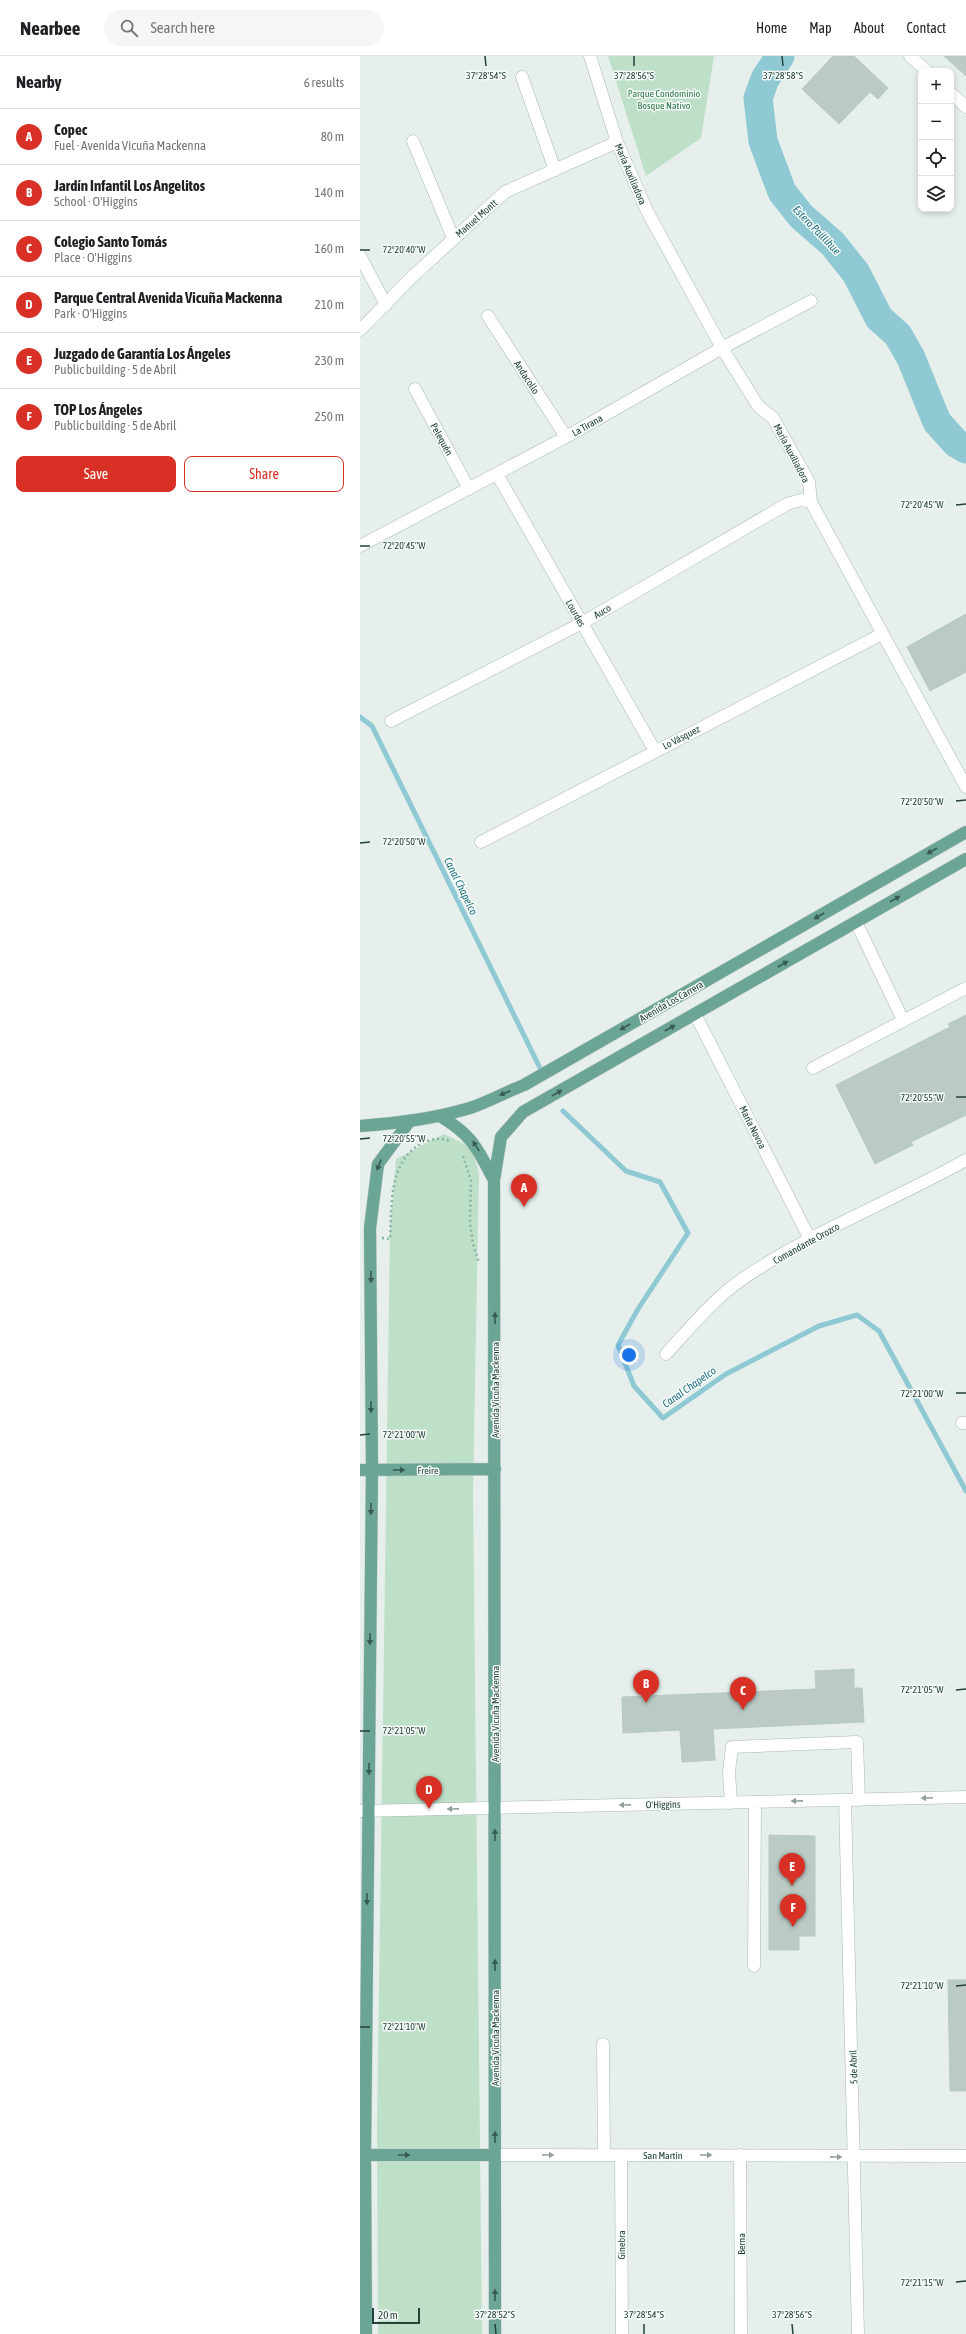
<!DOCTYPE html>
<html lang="en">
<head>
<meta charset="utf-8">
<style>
  :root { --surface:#fff; --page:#f6f6f6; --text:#202124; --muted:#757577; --line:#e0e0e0; --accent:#d93025 }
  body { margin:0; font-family:"Asap Condensed",sans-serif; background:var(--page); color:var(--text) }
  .controls { position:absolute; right:12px; top:12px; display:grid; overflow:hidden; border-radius:8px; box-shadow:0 2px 6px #0003 }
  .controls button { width:36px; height:36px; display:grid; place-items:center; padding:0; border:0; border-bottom:1px solid var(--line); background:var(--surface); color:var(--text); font:20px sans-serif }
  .scale { position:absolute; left:12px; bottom:10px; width:48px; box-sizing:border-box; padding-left:4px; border:2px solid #24423a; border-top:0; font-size:11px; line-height:14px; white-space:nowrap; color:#24423a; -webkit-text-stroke:3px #f7fbf9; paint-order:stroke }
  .you { position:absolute; left:269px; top:1299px; width:14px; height:14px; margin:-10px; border:3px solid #fff; border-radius:50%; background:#1a73e8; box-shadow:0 0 0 6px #1a73e833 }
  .badge { display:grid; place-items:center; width:26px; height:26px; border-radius:50%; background:var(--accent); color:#fff; font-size:13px; font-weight:700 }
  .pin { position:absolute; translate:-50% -33px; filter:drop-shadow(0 1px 2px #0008) }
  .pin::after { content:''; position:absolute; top:21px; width:14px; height:12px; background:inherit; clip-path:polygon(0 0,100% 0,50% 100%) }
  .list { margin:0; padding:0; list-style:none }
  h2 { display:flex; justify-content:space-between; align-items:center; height:52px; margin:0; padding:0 16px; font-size:17px }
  h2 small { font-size:13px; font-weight:400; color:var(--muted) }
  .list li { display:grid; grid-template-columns:26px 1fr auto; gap:12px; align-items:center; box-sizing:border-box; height:56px; padding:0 16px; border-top:1px solid var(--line) }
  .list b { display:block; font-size:15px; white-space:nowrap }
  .list p { margin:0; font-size:13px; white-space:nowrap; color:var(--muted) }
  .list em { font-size:13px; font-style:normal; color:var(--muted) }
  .actions { display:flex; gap:8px; padding:12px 16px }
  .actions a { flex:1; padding:9px 0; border:1px solid var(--accent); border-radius:8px; text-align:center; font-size:14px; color:var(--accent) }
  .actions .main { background:var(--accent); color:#fff }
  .icon { flex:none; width:22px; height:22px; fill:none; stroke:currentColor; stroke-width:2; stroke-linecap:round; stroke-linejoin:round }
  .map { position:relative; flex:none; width:606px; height:2278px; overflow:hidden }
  header { display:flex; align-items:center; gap:24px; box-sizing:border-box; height:56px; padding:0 20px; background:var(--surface); border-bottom:1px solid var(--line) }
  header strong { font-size:19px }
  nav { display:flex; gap:22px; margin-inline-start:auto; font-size:14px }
  .search { width:280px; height:36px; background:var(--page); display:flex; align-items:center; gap:10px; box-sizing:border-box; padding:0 14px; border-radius:22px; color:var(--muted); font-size:15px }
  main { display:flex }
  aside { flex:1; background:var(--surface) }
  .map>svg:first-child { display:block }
  .green { fill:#bfe0c8 }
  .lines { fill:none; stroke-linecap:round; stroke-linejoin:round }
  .stream { stroke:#8ec9d4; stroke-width:5 }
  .river { stroke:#8ec9d4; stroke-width:29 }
  .building { fill:#bbcac4; stroke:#b8c9c2 }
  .minor-casing { stroke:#a8b8b2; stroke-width:13 }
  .major-casing { stroke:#c2cac8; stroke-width:13 }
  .path { stroke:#86b3a5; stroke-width:2.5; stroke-dasharray:2 3; stroke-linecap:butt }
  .minor { stroke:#fff; stroke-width:12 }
  .major { stroke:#6aa596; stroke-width:12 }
  .oneway { fill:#365b51 }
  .oneway2 { fill:#92a09c }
  .ticks { fill:none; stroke:#24423a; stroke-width:1.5 }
  .labels { text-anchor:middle; stroke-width:3; stroke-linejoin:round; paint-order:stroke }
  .park-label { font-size:10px; fill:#2d7a4b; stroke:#f7fbf9 }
  .street-label { font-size:10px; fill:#24423a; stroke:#f7fbf9 }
  .water-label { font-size:11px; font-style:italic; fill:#1c6f80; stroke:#f7fbf9 }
  .ticks-label { font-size:10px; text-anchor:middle; fill:#24423a; stroke:#f7fbf9; stroke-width:3; stroke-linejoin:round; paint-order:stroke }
</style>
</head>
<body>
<header>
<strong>Nearbee</strong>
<div class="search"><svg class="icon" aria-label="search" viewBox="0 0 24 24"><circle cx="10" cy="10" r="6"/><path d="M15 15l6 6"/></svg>Search here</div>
<nav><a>Home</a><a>Map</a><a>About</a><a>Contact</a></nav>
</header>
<main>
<aside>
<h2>Nearby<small>6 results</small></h2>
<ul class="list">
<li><span class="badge">A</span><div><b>Copec</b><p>Fuel · Avenida Vicuña Mackenna</p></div><em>80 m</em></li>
<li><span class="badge">B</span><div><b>Jardín Infantil Los Angelitos</b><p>School · O'Higgins</p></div><em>140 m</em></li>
<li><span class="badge">C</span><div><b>Colegio Santo Tomás</b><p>Place · O'Higgins</p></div><em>160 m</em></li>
<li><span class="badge">D</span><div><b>Parque Central Avenida Vicuña Mackenna</b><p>Park · O'Higgins</p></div><em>210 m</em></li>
<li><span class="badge">E</span><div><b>Juzgado de Garantía Los Ángeles</b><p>Public building · 5 de Abril</p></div><em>230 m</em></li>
<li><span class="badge">F</span><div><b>TOP Los Ángeles</b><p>Public building · 5 de Abril</p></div><em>250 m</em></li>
</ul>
<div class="actions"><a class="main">Save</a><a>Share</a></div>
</aside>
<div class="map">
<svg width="606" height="2278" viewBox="0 0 606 2278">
  <rect width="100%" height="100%" fill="#e6efeb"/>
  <path class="green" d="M248,0h106l-13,82 -55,38z
    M84,1078l27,13 8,26 -6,319 9,842h-104l-1,-208 13,-896 6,-71z"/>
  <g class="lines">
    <path class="stream" d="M0,661l12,9 168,342
      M203,1055l63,60 34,11 28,51 -50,76 -20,36 16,41 29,32 63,-44 93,-48 38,-11 22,16 87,160"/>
    <path class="river" d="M420,0l-15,23 -7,19 5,43 19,51 19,24 32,28 23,29 23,45 19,17 13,23 26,64 19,21 10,6"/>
  </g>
  <path class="building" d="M473,0h21l34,32 -10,11 -8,-7 -31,32 -37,-35z
    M584,0h22v20z
    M606,558v58l-36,19 -23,-44z
    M606,959v100l-55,27 2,3 -38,19 -39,-79 114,-58 -2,-3z
    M494,1613v19h8l2,34 -151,7 2,31 -33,2 -2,-32 -57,3 -1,-36 194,-8 -1,-18z
    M409,1779l46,1v100h-16v14h-30z
    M588,1924h18v111h-16z"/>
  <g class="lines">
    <g class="minor-casing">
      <path id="minor" d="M230,0l27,86 30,69 75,137 36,58 15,12 36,64 2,20 155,285
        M550,0l17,15
        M162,21l33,93
        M591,37l15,14
        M53,85l40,97
        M0,200l26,49
        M128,260l78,121
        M0,274l52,-53 93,-85 112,-50
        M55,333l54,100
        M137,418l158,277
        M0,490l206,-109 156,-89 89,-47
        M31,665l191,-98 205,-119 14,-4 10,2
        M121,786l401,-208
        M496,866l47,98
        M335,958l115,225
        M453,1012l153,-80
        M306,1298c24,-26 48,-56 78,-76 69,-47 149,-77 222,-118
        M602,1367h4
        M485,1744l13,534
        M371,1747l-2,-31 3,-25 125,-5 2,58
        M0,1755l606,-14
        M394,1910l1,-164
        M243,1988l1,111
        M135,2099l471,1
        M261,2099l1,179
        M380,2099l1,179"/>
    </g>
    <g class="major-casing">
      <path id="major" d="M80,1060c32,19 37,32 54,64l1,1154
        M0,1070c38,-3 73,-7 110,-18 18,-6 36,-16 54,-23l442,-253
        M134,1124l7,-43 22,-25 443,-253
        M0,1414l135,-1
        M0,2099h135
        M6,2278l-1,-179 7,-685 -2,-242 8,-64 31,-42"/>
    </g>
    <path class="path" d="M103,1100l8,25 -1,42 3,21 6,19
      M22,1182l8,1c2,-32 -2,-78 31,-95 9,-5 19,-7 29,-3"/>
    <use href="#minor" class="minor"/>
    <use href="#major" class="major"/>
  </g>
  <defs><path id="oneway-solid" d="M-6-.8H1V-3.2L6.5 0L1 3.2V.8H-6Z"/></defs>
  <g class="oneway">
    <use href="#oneway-solid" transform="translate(572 795) rotate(150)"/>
    <use href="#oneway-solid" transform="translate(535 843) rotate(-30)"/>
    <use href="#oneway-solid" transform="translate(459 860) rotate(150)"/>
    <use href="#oneway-solid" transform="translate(423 908) rotate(-30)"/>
    <use href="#oneway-solid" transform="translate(265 971) rotate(150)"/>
    <use href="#oneway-solid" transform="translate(310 972) rotate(-30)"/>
    <use href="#oneway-solid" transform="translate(145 1037) rotate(157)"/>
    <use href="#oneway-solid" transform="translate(197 1037) rotate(-30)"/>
    <use href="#oneway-solid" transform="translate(116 1090) rotate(-123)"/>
    <use href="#oneway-solid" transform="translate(19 1109) rotate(111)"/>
    <use href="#oneway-solid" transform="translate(11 1221) rotate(90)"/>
    <use href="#oneway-solid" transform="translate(135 1262) rotate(-90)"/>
    <use href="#oneway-solid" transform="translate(11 1351) rotate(90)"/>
    <use href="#oneway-solid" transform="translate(39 1414)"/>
    <use href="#oneway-solid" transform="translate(11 1453) rotate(91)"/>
    <use href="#oneway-solid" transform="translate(10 1583) rotate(91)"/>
    <use href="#oneway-solid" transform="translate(9 1713) rotate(91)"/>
    <use href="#oneway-solid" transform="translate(135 1779) rotate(-90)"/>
    <use href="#oneway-solid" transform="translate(7 1843) rotate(91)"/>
    <use href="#oneway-solid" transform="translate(135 1909) rotate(-90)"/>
    <use href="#oneway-solid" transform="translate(135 2081) rotate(-90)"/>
    <use href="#oneway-solid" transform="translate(44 2099)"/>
    <use href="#oneway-solid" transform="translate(135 2239) rotate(-90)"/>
  </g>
  <g class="oneway2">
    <use href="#oneway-solid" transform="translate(567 1742) rotate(178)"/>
    <use href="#oneway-solid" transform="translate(437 1745) rotate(179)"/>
    <use href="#oneway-solid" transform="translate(265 1749) rotate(179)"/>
    <use href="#oneway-solid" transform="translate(93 1753) rotate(179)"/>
    <use href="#oneway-solid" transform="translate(188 2099)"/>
    <use href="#oneway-solid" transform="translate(346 2099)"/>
    <use href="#oneway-solid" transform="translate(476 2101) rotate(1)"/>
  </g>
  <path class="ticks" d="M125,0l1,10M274,0v10M422,0l1,10M0,194h10M596,449l10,-1M0,490h10M596,745l10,-1M0,787l10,-1M596,1041h10M0,1083l10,-1M596,1337h10M0,1379l10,-1M596,1634l10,-1M0,1675h10M596,1930l10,-1M0,1971h10M596,2226l10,-1M135,2268l1,10M284,2268v10M432,2268l1,10"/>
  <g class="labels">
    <g class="park-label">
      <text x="304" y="41">Parque Condominio<tspan x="304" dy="12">Bosque Nativo</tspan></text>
    </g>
    <g class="street-label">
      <text transform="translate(271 118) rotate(67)" y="4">María Auxiliadora</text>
      <text transform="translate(116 162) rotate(-41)" y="4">Manuel Montt</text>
      <text transform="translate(167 321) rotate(57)" y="4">Andacollo</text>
      <text transform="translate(227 369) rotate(-30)" y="4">La Tirana</text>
      <text transform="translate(82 383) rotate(61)" y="4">Pelequén</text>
      <text transform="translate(432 397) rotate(62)" y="4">María Auxiliadora</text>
      <text transform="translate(242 555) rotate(-30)" y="4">Auco</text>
      <text transform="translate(216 557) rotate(60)" y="4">Lourdes</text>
      <text transform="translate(321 681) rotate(-27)" y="4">Lo Vásquez</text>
      <text transform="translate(311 945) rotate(-30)" y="4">Avenida Los Carrera</text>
      <text transform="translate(393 1071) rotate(63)" y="4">María Novoa</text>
      <text transform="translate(446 1187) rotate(-29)" y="4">Comandante Orozco</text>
      <text transform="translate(135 1334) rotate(-90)" y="4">Avenida Vicuña Mackenna</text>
      <text x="68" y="1418">Freire</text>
      <text transform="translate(135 1658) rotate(-90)" y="4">Avenida Vicuña Mackenna</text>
      <text transform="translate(303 1748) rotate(-1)" y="4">O'Higgins</text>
      <text transform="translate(135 1982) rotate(-90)" y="4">Avenida Vicuña Mackenna</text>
      <text transform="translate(493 2011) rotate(-92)" y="4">5 de Abril</text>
      <text x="303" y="2103">San Martín</text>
      <text transform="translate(381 2188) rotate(-90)" y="4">Berna</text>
      <text transform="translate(261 2189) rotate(-90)" y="4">Ginebra</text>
    </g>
    <g class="water-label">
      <text transform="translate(457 174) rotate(46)" y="4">Estero Paillihue</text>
      <text transform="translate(101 830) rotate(64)" y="4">Canal Chapelco</text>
      <text transform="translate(329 1331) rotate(-35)" y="4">Canal Chapelco</text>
    </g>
  </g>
  <g class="ticks-label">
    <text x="126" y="23">37°28'54"S</text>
    <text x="274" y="23">37°28'56"S</text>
    <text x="423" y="23">37°28'58"S</text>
    <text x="44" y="197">72°20'40"W</text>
    <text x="562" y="452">72°20'45"W</text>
    <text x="44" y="493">72°20'45"W</text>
    <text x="562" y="749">72°20'50"W</text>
    <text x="44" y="789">72°20'50"W</text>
    <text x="562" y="1045">72°20'55"W</text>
    <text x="44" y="1086">72°20'55"W</text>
    <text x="562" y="1341">72°21'00"W</text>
    <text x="44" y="1382">72°21'00"W</text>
    <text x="562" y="1637">72°21'05"W</text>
    <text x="44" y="1678">72°21'05"W</text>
    <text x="562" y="1933">72°21'10"W</text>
    <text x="44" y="1974">72°21'10"W</text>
    <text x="562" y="2230">72°21'15"W</text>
    <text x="135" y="2262">37°28'52"S</text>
    <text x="284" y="2262">37°28'54"S</text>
    <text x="432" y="2262">37°28'56"S</text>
  </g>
</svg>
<div class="controls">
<button>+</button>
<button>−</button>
<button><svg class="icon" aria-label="locate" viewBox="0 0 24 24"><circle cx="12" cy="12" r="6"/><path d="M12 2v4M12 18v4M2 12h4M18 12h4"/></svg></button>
<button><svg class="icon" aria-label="layers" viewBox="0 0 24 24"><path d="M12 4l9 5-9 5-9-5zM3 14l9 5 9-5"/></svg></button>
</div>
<div class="scale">20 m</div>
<div class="you"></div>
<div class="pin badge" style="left:164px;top:1151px">A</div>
<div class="pin badge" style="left:286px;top:1647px">B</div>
<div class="pin badge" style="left:383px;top:1654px">C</div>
<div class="pin badge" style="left:69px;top:1753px">D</div>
<div class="pin badge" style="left:432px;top:1830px">E</div>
<div class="pin badge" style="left:433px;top:1871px">F</div>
</div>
</main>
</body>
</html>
